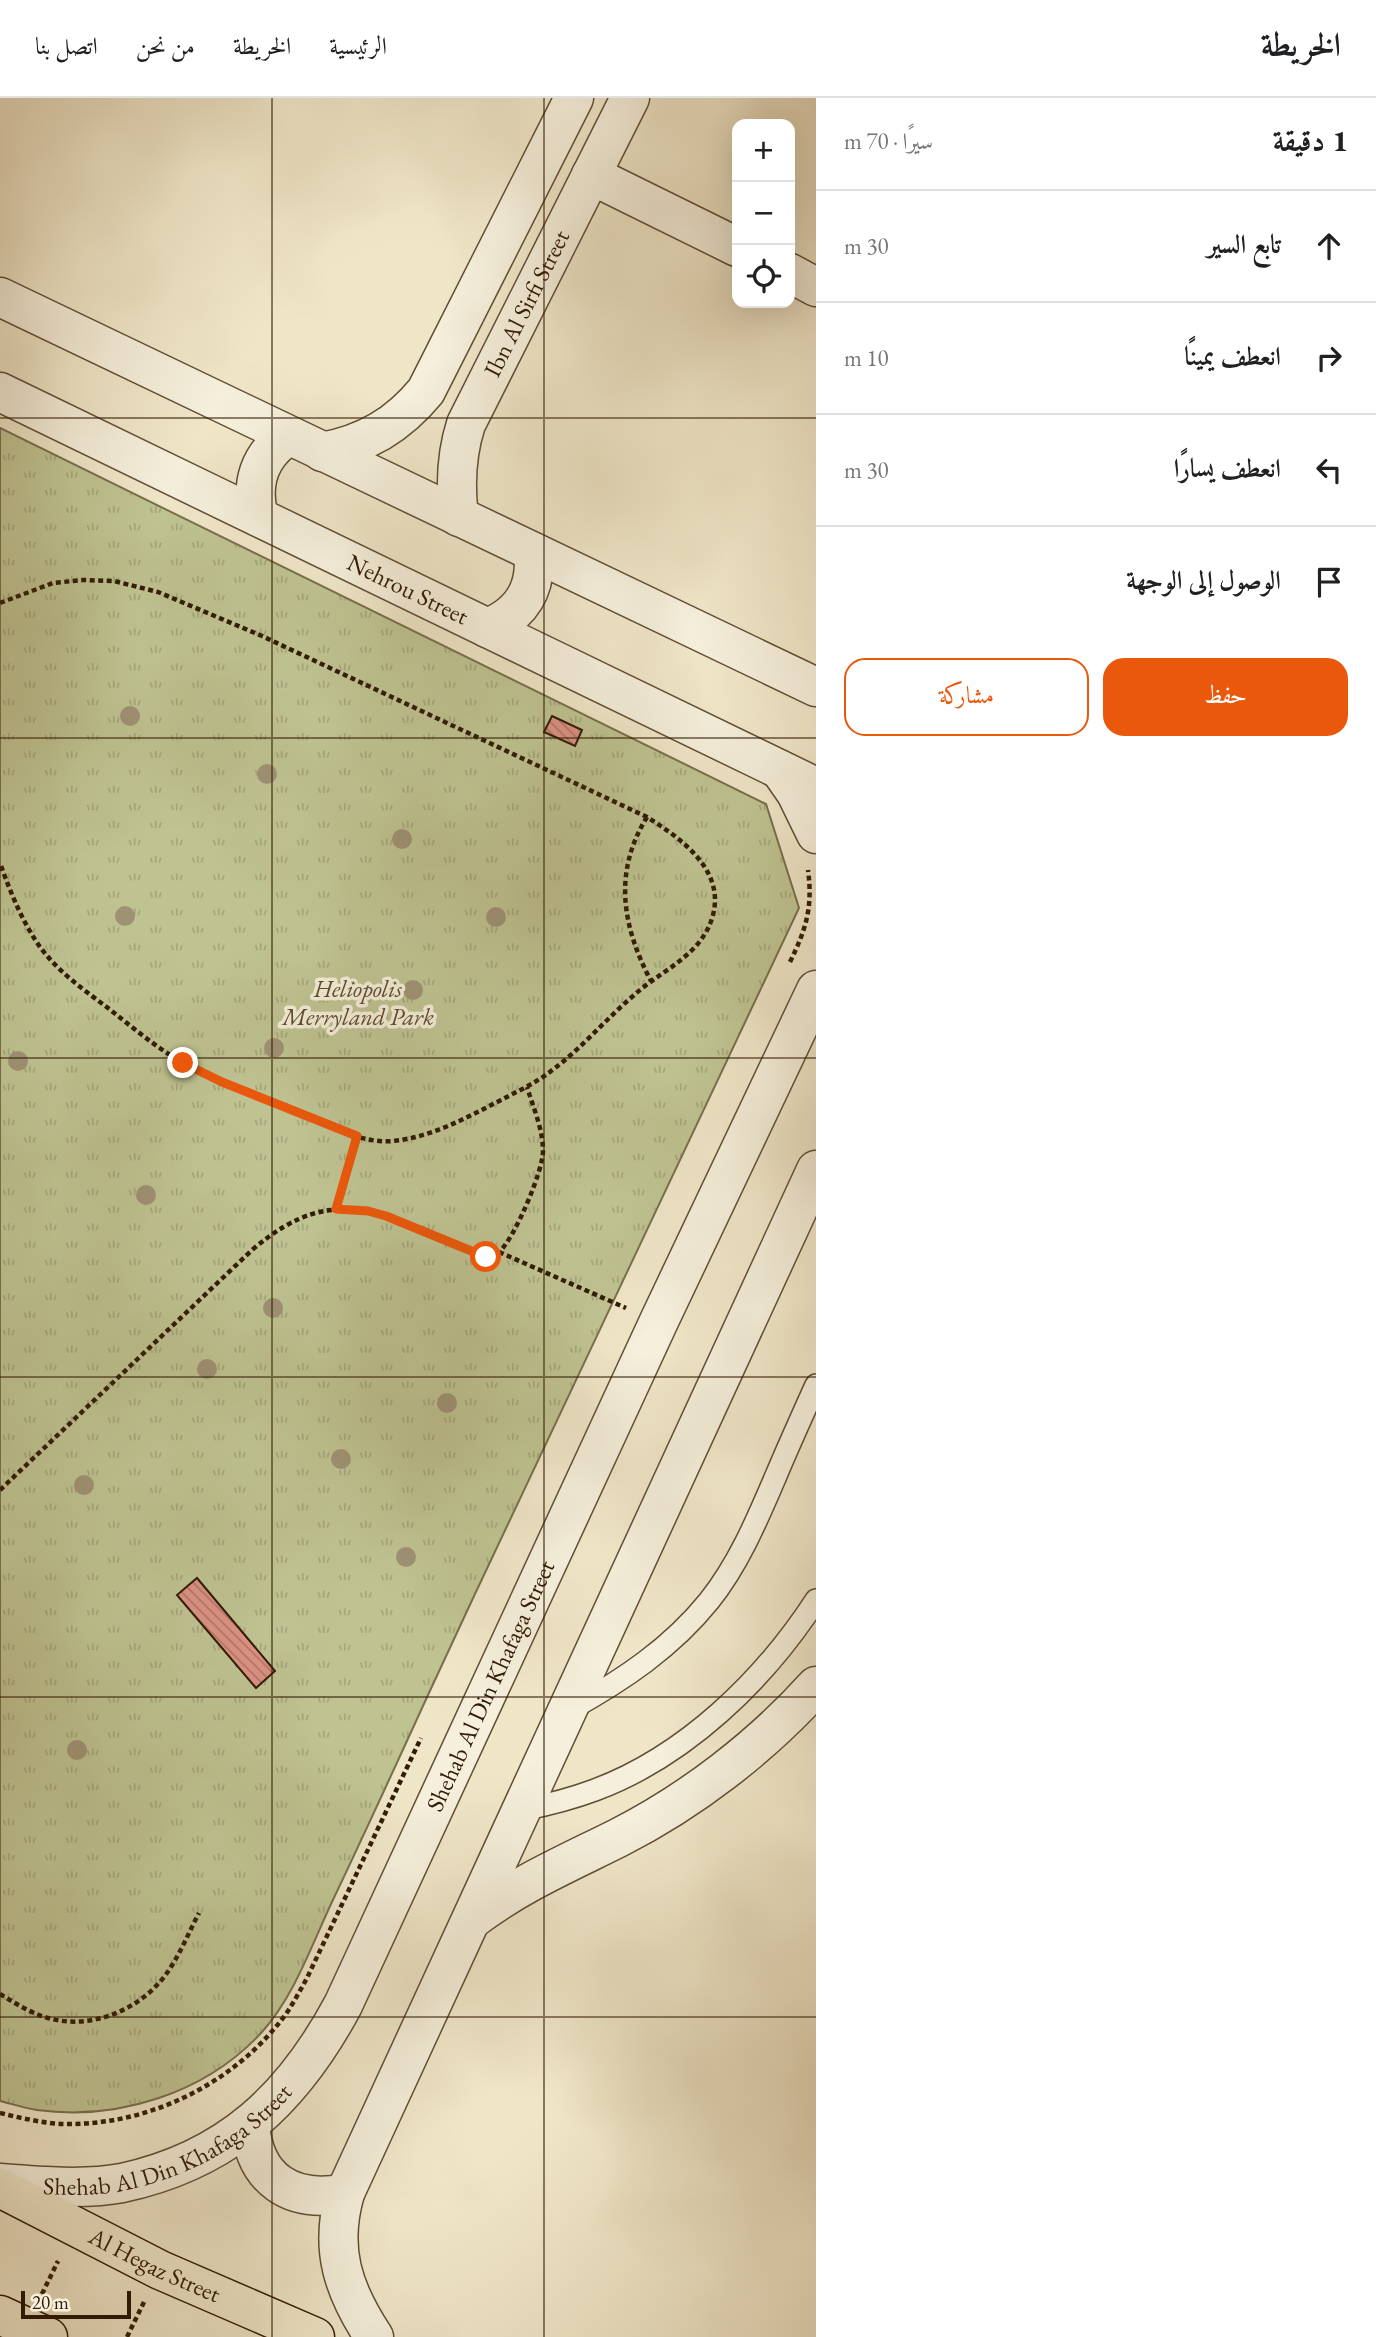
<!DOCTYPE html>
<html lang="ar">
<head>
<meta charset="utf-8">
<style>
  :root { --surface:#fff; --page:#f2f2f2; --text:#202124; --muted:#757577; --line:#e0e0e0; --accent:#ea580c }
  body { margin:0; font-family:"EB Garamond",Amiri,serif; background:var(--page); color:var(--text); direction:rtl }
  .controls { position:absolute; right:21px; top:21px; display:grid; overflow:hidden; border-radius:14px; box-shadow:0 7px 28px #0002 }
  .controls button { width:63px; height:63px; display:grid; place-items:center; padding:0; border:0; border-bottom:2px solid var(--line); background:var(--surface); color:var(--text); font:35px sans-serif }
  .scale { position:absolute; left:21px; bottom:18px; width:110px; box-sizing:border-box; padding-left:7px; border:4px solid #311b04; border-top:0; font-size:19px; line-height:24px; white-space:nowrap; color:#311b04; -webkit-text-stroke:5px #f5efdb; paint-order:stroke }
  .stop { position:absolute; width:21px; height:21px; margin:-16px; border:5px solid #ea580c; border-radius:50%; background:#fff }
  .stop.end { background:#ea580c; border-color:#fff; box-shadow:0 2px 7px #0008 }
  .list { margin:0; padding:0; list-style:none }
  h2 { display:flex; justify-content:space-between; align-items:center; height:91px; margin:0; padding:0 28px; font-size:30px }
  h2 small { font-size:23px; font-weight:400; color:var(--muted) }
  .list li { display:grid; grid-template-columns:46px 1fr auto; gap:21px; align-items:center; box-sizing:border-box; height:112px; padding:0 28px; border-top:2px solid var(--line) }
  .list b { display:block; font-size:26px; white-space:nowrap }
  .list em { font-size:23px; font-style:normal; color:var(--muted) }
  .actions { display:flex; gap:14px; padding:21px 28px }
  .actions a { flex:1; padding:16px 0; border:2px solid var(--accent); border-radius:21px; text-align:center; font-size:24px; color:var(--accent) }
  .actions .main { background:var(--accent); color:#fff }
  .icon { flex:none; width:38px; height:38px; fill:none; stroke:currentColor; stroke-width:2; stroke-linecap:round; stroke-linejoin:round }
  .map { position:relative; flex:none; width:816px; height:2239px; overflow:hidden; direction:ltr }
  header { display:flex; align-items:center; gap:42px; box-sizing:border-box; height:98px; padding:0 35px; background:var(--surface); border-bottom:2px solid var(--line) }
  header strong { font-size:33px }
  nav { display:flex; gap:38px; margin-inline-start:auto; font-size:24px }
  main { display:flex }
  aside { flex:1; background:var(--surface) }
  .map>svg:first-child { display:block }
  .park { fill:url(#park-tufts); stroke:#786f4b; stroke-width:2 }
  .building { fill:url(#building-back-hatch); stroke:#311b04; stroke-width:2 }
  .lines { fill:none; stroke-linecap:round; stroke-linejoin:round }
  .service-casing { stroke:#604e35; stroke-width:24 }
  .minor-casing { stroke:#604e35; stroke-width:41 }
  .primary-casing { stroke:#311b04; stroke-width:41 }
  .path { stroke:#311b04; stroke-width:4.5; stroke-dasharray:5 3.5; stroke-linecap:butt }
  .service { stroke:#f5efdb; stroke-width:21 }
  .minor { stroke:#f5efdb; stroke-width:38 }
  .primary { stroke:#efe6c8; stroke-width:38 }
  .tree { fill:#9e9274 }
  .route { stroke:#ea580c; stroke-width:9 }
  .grid { fill:none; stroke:#311b04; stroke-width:2; stroke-opacity:0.55 }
  .labels { text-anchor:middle; stroke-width:7; stroke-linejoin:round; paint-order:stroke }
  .street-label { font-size:24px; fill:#311b04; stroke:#f5efdb }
  .park-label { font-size:24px; font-style:italic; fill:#5c4d2f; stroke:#f5efdb }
</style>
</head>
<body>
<header>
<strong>الخريطة</strong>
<nav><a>الرئيسية</a><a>الخريطة</a><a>من نحن</a><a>اتصل بنا</a></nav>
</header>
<main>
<aside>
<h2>1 دقيقة<small>سيرًا · 70 m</small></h2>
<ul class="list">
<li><svg class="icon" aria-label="ahead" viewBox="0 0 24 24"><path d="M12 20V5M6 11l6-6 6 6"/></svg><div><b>تابع السير</b></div><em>30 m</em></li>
<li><svg class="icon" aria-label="right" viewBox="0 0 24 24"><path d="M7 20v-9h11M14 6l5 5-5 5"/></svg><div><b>انعطف يمينًا</b></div><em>10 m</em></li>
<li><svg class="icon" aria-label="left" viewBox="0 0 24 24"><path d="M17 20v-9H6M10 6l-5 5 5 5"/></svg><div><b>انعطف يسارًا</b></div><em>30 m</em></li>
<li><svg class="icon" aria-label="arrive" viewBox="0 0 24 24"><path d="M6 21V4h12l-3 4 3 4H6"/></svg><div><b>الوصول إلى الوجهة</b></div></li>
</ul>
<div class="actions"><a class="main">حفظ</a><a>مشاركة</a></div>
</aside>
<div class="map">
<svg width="816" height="2239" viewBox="0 0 816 2239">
  <defs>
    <pattern id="park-tufts" width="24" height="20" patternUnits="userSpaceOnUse" patternTransform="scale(1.75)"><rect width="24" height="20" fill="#bfc392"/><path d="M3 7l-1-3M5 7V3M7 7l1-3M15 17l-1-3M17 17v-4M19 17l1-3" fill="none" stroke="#a5a77c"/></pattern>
    <pattern id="building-back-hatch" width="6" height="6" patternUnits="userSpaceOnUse" patternTransform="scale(1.75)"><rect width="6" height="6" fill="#dc9284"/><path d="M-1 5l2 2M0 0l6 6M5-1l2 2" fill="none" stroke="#b3766a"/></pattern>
  </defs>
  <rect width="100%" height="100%" fill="#efe6c8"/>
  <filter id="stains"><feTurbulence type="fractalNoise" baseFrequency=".00286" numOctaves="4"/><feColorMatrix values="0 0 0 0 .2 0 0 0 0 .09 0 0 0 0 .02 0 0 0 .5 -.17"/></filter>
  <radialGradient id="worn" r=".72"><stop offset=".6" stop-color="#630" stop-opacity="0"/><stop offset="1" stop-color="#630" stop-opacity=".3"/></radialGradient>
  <path class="park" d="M0,330l766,376 33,104c-125,262 -249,524 -371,787 -32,70 -64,140 -97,209 -20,43 -37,92 -69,128 -56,61 -144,89 -225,78 -12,-2 -25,-6 -37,-9z"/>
  <path class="building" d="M552,618l30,14 -7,16 -31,-14z
    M197,1480l78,93 -19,17 -79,-93z"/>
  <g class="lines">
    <g class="service-casing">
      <path id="service" d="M571,1611c52,-29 100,-61 138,-108 29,-36 48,-81 66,-123 13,-31 27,-62 41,-93
        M522,1712c25,-5 49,-11 73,-20 91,-34 169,-110 221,-190"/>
    </g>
    <g class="minor-casing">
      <g id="minor">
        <path d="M591,77l146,72"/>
        <path d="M790,175l26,14"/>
        <path d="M0,199l816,390"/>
        <path id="s1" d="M0,294l816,395"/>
        <path d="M322,354c44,-8 76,-27 104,-61l148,-293"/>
        <path d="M259,419c-9,-33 0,-62 29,-81"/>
        <path id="s2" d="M459,419c-4,-32 -3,-62 7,-93l164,-326"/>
        <path d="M487,530c34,-13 51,-40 46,-76"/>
        <path d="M780,672l16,23 20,41"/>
        <path d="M474,1820c45,-34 94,-55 144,-80 73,-37 143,-91 198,-152"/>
        <path d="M250,2026c4,56 42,80 95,69"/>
        <path id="s3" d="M0,2085c38,3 85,7 122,0 107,-23 171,-85 221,-178l316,-684 157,-331"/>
        <path d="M374,2239c-31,-47 -45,-88 -29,-144l471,-1023"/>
      </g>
    </g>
    <g class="primary-casing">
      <g id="primary">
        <path id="s4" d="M0,2090l160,82 155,67"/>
        <path d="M0,2217l48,22"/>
      </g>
    </g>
    <path class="path" d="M0,505l53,-20 30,-3 31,1 44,11 104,44 385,181c33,21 78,52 66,98 -11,41 -52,55 -80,81 -28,24 -52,53 -82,75 -15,12 -33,20 -50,29 -35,18 -69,37 -108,41 -34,3 -70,-18 -101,-31 -36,-14 -73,-27 -107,-46 -29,-16 -55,-39 -81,-59 -24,-18 -49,-36 -66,-61 -17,-25 -28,-53 -38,-81
      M647,719c-34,55 -25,109 4,164
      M790,864c16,-33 23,-54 18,-92
      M336,1111l21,-73
      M499,1154l127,56
      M0,1392l252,-240c90,-77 137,-27 228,6 8,1 14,0 20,-5 15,-14 43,-80 43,-100 0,-22 -10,-44 -16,-64
      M0,1896c15,9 30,19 48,24 45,13 96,-10 121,-48 12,-18 20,-38 30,-57
      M0,2015c21,5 42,10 63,11 87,2 175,-42 225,-113 7,-11 13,-22 19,-33l114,-240
      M42,2196l16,-33
      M127,2239l17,-35"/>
    <use href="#service" class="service"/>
    <use href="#minor" class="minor"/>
    <use href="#primary" class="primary"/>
  </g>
  <g class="tree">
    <circle cx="130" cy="618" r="10"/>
    <circle cx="267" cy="676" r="10"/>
    <circle cx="402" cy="741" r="10"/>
    <circle cx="125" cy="818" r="10"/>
    <circle cx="496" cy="819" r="10"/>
    <circle cx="413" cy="892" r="10"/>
    <circle cx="274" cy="950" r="10"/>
    <circle cx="18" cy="963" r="10"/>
    <circle cx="146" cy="1097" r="10"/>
    <circle cx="273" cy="1210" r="10"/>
    <circle cx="207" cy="1271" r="10"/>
    <circle cx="447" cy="1305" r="10"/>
    <circle cx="341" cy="1361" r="10"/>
    <circle cx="84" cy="1387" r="10"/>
    <circle cx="406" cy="1459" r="10"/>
    <circle cx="77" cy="1652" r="10"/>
  </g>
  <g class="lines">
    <path class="route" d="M183,965l39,19 135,54 -21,73 32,2 18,5 100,41"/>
  </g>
  <path class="grid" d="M272,0v2239M544,0v2239M0,320h816M0,640h816M0,960h816M0,1279h816M0,1599h816M0,1919h816"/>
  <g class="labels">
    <g class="street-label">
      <text dy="8" stroke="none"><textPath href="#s2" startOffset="229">Ibn Al Sirfi Street</textPath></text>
      <text dy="8" stroke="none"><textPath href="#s1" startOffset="453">Nehrou Street</textPath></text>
      <text dy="8" stroke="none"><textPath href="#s3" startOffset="768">Shehab Al Din Khafaga Street</textPath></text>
      <text dy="8" stroke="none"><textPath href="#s3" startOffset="180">Shehab Al Din Khafaga Street</textPath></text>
      <text dy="8" stroke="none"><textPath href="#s4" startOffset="173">Al Hegaz Street</textPath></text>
    </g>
    <g class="park-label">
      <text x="358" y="899">Heliopolis<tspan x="358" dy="28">Merryland Park</tspan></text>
    </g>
  </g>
  <rect width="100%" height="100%" filter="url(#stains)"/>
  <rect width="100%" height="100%" fill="url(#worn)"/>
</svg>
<div class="controls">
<button>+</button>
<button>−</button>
<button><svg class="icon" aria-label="locate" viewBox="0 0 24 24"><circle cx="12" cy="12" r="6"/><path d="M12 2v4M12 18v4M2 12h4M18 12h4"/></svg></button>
</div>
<div class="scale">20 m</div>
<div class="stop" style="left:486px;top:1159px"></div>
<div class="stop end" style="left:183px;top:965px"></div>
</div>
</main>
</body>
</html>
